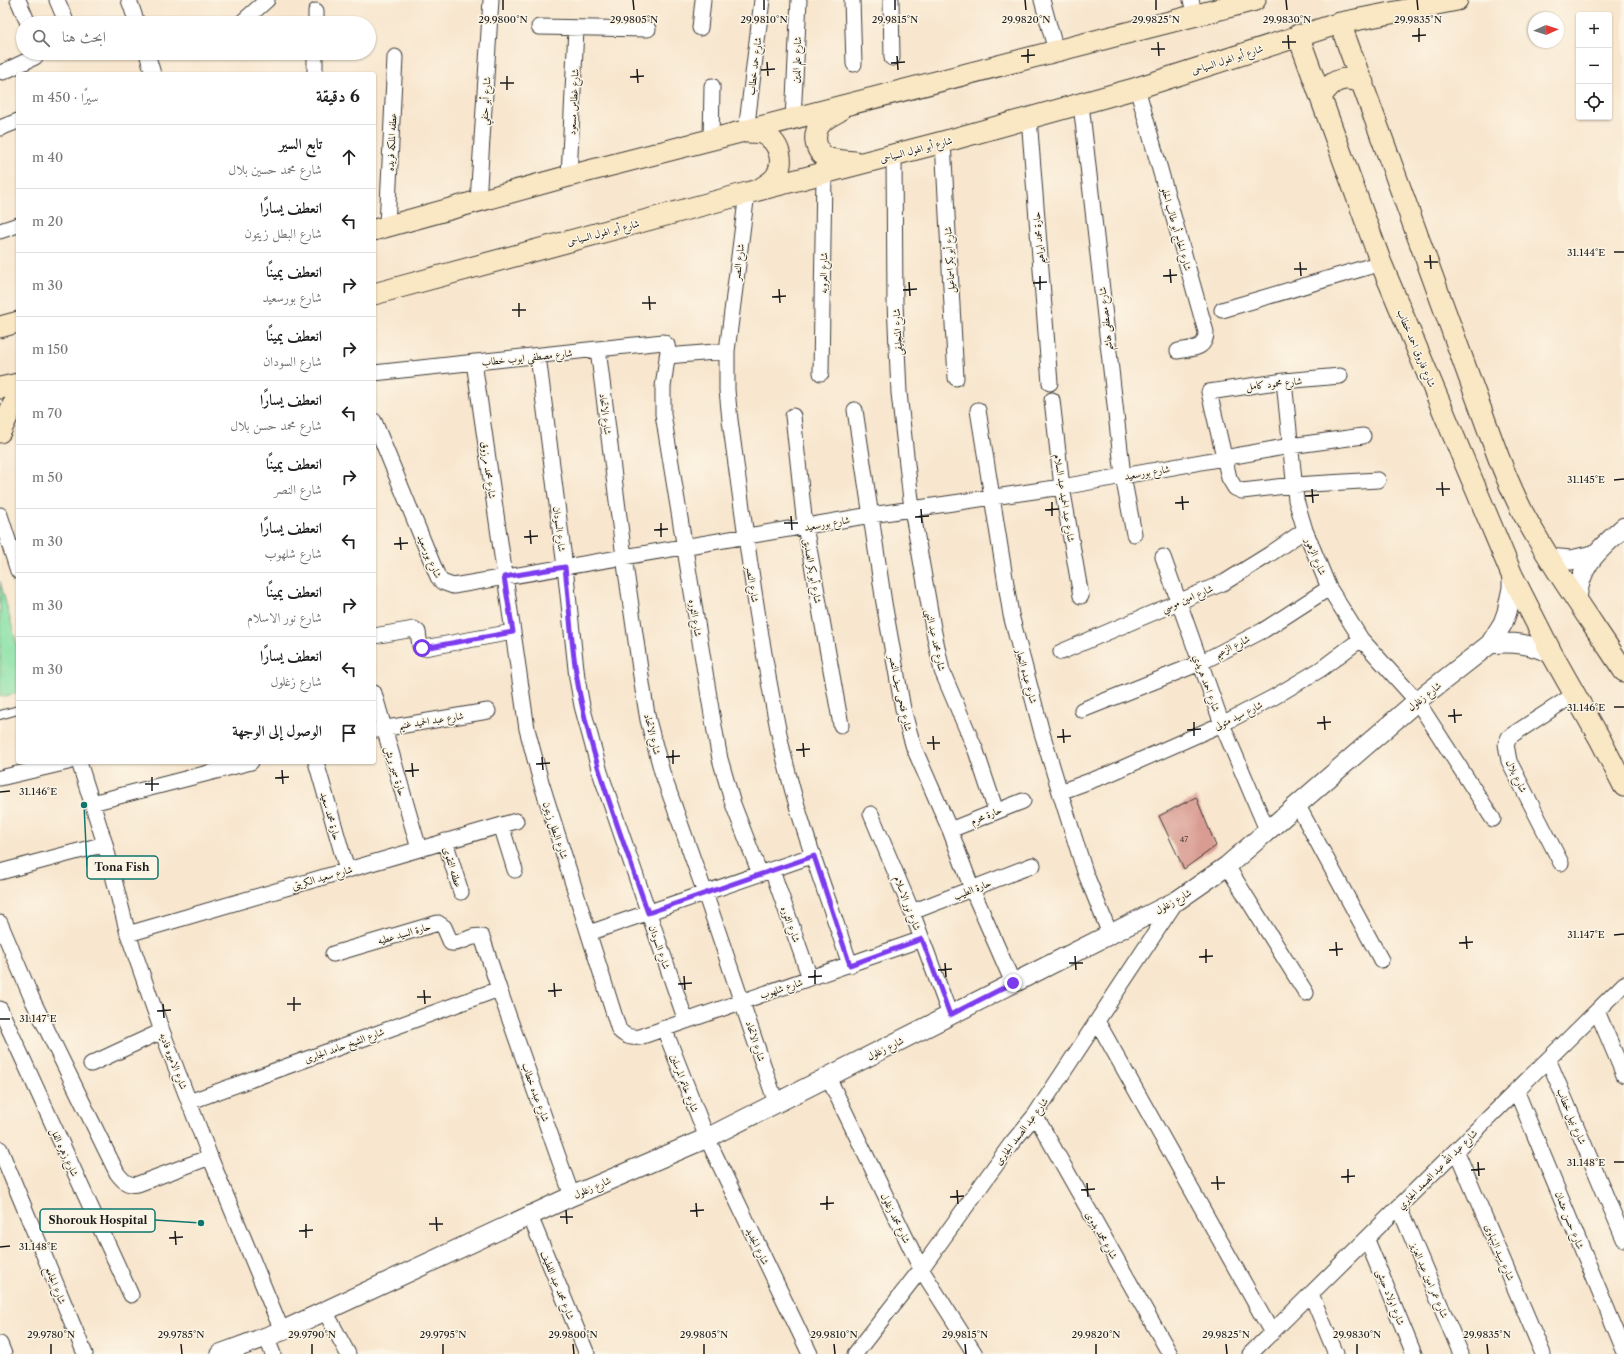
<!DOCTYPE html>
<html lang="ar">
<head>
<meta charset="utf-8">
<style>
  :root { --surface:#fff; --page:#f6f6f6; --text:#222; --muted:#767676; --line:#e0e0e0 }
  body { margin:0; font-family:"Libre Caslon Text",Amiri,serif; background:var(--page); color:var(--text); direction:rtl }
  .controls { position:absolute; right:12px; top:12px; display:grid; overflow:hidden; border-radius:4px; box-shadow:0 1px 3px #0004 }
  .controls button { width:36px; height:36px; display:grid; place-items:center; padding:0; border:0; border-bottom:1px solid var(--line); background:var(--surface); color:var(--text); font:20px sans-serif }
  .compass { position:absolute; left:1528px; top:12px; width:36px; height:36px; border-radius:50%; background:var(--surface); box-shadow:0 1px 3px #0004; rotate:87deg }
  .stop { position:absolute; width:12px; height:12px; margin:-9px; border:3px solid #7c3aed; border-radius:50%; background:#fff }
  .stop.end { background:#7c3aed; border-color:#fff; box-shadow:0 1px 4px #0008 }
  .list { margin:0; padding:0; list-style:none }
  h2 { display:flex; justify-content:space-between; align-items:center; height:52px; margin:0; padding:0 16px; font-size:17px }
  h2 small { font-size:13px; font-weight:400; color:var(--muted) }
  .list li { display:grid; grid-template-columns:26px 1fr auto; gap:12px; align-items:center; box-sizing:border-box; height:64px; padding:0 16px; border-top:1px solid var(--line) }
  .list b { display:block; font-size:15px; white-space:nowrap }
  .list p { margin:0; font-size:13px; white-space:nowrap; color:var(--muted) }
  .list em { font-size:13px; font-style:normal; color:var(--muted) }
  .icon { flex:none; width:22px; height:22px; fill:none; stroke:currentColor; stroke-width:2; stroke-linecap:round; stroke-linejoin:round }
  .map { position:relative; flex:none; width:1624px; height:1354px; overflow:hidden; direction:ltr }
  .search { position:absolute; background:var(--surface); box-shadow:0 1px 3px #0004; left:16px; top:16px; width:360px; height:44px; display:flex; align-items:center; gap:10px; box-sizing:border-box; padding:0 14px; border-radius:22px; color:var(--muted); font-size:15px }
  .panel { position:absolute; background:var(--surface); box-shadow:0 1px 3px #0004; left:16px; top:72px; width:360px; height:692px; border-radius:4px; direction:rtl }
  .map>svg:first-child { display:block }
  .green { fill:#88e1a6; stroke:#527e61 }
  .building { fill:#d99c93 }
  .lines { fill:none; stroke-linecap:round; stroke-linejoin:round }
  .service-casing { stroke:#3d3a37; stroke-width:10 }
  .minor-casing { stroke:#3d3a37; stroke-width:17 }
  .tertiary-casing { stroke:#3d3a37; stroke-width:21 }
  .secondary-casing { stroke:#3d3a37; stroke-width:23 }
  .service { stroke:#fff; stroke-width:8 }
  .minor { stroke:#fff; stroke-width:15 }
  .tertiary { stroke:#fff; stroke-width:19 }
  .secondary { stroke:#fae7c3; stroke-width:21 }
  .route { stroke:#7c3aed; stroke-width:5 }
  .ticks { fill:none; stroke:#1c1c1c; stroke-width:1.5 }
  .labels { text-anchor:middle; stroke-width:3; stroke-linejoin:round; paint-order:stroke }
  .number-label { font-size:8px; fill:#4b3c3a }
  .street-label { font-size:10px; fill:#1c1c1c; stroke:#fcf5e5 }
  .ticks-label { font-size:10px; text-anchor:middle; fill:#1c1c1c; stroke:#fcf5e5; stroke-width:3; stroke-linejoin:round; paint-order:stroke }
  .leader { fill:none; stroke:#0f766e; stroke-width:1.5 }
  .callout-dot { fill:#0f766e; stroke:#fcf5e5; stroke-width:1.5 }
  .callout { fill:#fcf5e5; stroke:#0f766e; stroke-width:1.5 }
  .callout-label { font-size:11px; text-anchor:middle; font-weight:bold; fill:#1c1c1c }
</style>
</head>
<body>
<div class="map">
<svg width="1624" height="1354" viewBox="0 0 1624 1354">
  <rect width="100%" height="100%" fill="#fcf5e5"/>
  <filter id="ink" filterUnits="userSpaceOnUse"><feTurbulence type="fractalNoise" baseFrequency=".025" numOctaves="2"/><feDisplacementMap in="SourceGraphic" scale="8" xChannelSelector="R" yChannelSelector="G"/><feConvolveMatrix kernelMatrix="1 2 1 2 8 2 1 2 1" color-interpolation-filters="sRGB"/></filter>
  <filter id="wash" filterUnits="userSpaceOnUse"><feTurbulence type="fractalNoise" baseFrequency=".012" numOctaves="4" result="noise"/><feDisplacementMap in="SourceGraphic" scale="16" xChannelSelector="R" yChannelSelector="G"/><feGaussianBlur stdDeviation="0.9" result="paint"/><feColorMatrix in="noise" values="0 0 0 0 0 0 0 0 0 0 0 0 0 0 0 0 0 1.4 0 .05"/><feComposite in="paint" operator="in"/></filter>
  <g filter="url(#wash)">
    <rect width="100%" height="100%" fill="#f8e6ce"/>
    <path class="green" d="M0,581l18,68v44l-18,4z"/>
    <g id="blocks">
      <path class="building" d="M1196,797l20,49 -32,23 -25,-53z"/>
    </g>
  </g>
  <g filter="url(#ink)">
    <use href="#blocks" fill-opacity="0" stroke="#3d3a37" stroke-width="1"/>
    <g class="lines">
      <g class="service-casing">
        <path id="service" d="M0,715l18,-5"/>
      </g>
      <g class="minor-casing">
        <path id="minor" d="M18,0l10,23
          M57,0l8,19
          M129,0l8,23
          M852,0l2,64
          M891,0l1,58
          M1042,0l14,51
          M1191,0l4,16
          M241,23l26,-23
          M316,23v-12
          M539,27l109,2
          M700,28l3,-28
          M147,53l6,21
          M3,72l32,-15 3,-4
          M315,74v-21
          M1137,88l69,244c0,18 -14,16 -28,19
          M1081,104l42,372 11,58
          M1029,118l21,265
          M793,119l6,-119
          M0,128l18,-7
          M746,132l16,-132
          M711,140l1,-54
          M943,142l13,236
          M894,155l1,148 4,90 13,116 21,119 9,43 34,80 20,60
          M569,176l7,-148
          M747,193l-20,158v39l3,30c15,110 29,220 52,328 16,73 45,146 68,217
          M478,201l13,-201
          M387,226l8,-169
          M0,231l18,-6
          M1222,310l159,-47
          M598,349l26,208 19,133 5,30 14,52 43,121 71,210
          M538,356l27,211 12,111 5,28 18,66 86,249
          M667,356l60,-5
          M474,362l53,367 14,53 78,248c7,7 12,8 21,7l282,-98
          M374,373l289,-31 4,3 1,6 -5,36v27l49,301 8,44 13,45 27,70
          M821,373l3,-200
          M1340,376l-56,5 -75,11 20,86 6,10 7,3 52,-6 84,-5
          M1284,381l12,119 9,30 24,58 32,51 56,62 76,118
          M1052,400l10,87 19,109
          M855,410l29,193 19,106 6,22 5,17 36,82 22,59 41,94
          M978,410l33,205 31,118 18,59 25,80 25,62
          M793,416l12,110 36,199
          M374,421l64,156 4,5 11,4 418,-71 191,-28 228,-41 73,-10
          M0,515l18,56
          M1163,557l59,167 45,106
          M374,636l40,-7 4,3 2,14 4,2 89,-16
          M1061,652l164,-70 45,-28 35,-24
          M374,693l45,156
          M1082,710l118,-47 64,-33 65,-42
          M375,730l113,-19
          M79,762l26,82 23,90 34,97 48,126 72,174
          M316,762l31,108
          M0,778l68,-16
          M1060,792l49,-18 113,-50 52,-27 47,-28 40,-30
          M92,803l159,-41
          M1297,804l84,156
          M871,814l41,98 38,103
          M501,825l14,45
          M950,830l73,-29
          M445,841l16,51
          M1561,863l-52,-102 -3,-17 3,-7 66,-43
          M1227,866l79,127
          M772,870l38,108
          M0,872l105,-28
          M912,912l121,-47
          M0,923l33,78 84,172c6,8 11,13 21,11l72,-27
          M589,933l225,-78
          M128,934l388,-113
          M333,954l105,-31 6,4 7,16c10,2 22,-10 31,-6l17,52 73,207
          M0,1009l131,286
          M1597,1011l27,64
          M1097,1021l175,312
          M664,1028l43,110 103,216
          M1548,1059l76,180
          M91,1064l71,-33
          M828,1077l93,192 54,85
          M1516,1090l108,260
          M189,1102l310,-113
          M1035,1115l135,239
          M0,1149l85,205
          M1456,1150l87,204
          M1399,1207l62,147
          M530,1216l57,138
          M1367,1240l47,114
          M1311,1294l25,60
          M325,1311l23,43
          M266,1337l7,17
          M0,1344l4,10
          M855,1354l66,-85 90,-125 24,-29 142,-215
          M1250,1354l374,-370"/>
      </g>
      <g class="tertiary-casing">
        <path id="tertiary" d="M1549,558l22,2 22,-5
          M1577,601c2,-37 22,-51 47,-74
          M1490,644c23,-3 41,0 62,10
          M220,1354l62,-23 290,-135 135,-58 471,-238 49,-34 190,-165 73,-57 13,-21 4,-11 5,-24v-13"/>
      </g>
      <g class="secondary-casing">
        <path id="secondary" d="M1340,23l152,417c9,25 19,49 31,73 30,55 67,106 101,158
          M1298,35l83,228 131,312 40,79 48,85 24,47
          M1321,97c11,-18 23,-22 42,-14
          M839,111c-5,3 -12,6 -16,10 -12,11 -9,33 7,38 8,2 17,2 25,3
          M746,132c5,0 11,0 15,1 19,7 26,32 12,47 -3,3 -9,6 -13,9
          M374,230l195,-54 686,-176
          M374,294l373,-101 196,-51 194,-54 203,-65 117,-23
          M0,327l18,-5
          M0,388l18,-4
          M0,432l13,-27 5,-7"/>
      </g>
      <use href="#service" class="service"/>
      <use href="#minor" class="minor"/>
      <use href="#tertiary" class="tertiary"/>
      <use href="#secondary" class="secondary"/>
    </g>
  </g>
  <g class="lines" filter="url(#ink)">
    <path class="route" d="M422,648h2l89,-16 -9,-55 61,-10c5,46 7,93 17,138 15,71 43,139 66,208l166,-57 36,109 72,-26 28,76 63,-32"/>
  </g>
  <path class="ticks" d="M503,0v10M633,0l1,10M764,0v10M895,0v10M1025,0l1,10M1156,0v10M1286,0l1,10M1417,0l1,10M1419,28v14M1288,35l1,14M1412,36l14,-1M1158,42l1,14M1282,42h14M1028,49v14M1151,49h14M897,56l1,14M1021,56l14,-1M767,62l1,14M891,63l14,-1M637,69l1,14M761,70l14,-1M507,76v14M630,77l14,-1M500,83h14M1614,252h10M1430,255l1,14M1300,262l1,14M1424,262h14M1170,269l1,14M1294,269h13M1040,276v14M1163,276l14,-1M909,282l1,14M1033,283l14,-1M779,289l1,14M903,290l14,-1M649,296l1,14M772,297l14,-1M519,303v14M642,303h14M512,310h14M1614,480l10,-1M1442,482l1,14M1312,489l1,14M1436,489h14M1182,496l1,14M1305,496l14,-1M1052,502v14M1175,503l14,-1M921,509l1,14M1045,510l14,-1M791,516l1,14M915,517l14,-1M661,523v14M784,523h14M530,530l1,14M654,530l14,-1M400,537l1,13M524,537l14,-1M394,544l14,-1M1614,707h10M1454,709l1,14M1324,716l1,14M1448,716l14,-1M1194,722v14M1317,723l14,-1M1063,729l1,14M1187,730l14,-1M933,736l1,14M1057,737l14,-1M803,743l1,14M927,743h13M673,750v14M796,750l14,-1M542,757l1,13M666,757l14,-1M412,763l1,14M536,764l14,-1M282,770l1,14M405,771l14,-1M152,777v14M275,778l14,-1M145,784h14M0,792l10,-1M1614,935l10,-1M1466,936l1,13M1336,942l1,14M1459,943l14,-1M1206,949v14M1329,950l14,-1M1075,956l1,14M1199,957l14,-1M945,963l1,14M1069,963h14M815,970v14M938,970l14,-1M684,976l1,14M808,977l14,-1M554,983l1,14M678,984l14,-1M424,990l1,14M548,991l14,-1M294,997v14M417,997h14M163,1004l1,14M287,1004h14M157,1011l14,-1M0,1019h10M1478,1162l1,14M1614,1162h10M1348,1169v14M1471,1170l14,-1M1217,1176l1,14M1341,1177l14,-1M1087,1183l1,14M1211,1183h14M957,1190l1,14M1081,1190l14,-1M827,1196v14M950,1197l14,-1M696,1203l1,14M820,1204l14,-1M566,1210l1,14M690,1211l14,-1M436,1217l1,14M560,1217h13M306,1224v14M429,1224h14M175,1231l1,14M299,1231l14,-1M169,1238l14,-1M0,1247l10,-1M51,1344v10M181,1344l1,10M312,1344v10M443,1344v10M573,1344l1,10M704,1344v10M834,1344l1,10M965,1344l1,10M1096,1344v10M1226,1344l1,10M1357,1344v10M1487,1344l1,10"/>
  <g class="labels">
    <g class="number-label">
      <text x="1184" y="842">47</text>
    </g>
    <g class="street-label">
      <text transform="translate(1227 59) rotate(-18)" y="4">شارع أبو الهول السياحى</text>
      <text transform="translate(796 60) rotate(-87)" y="4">شارع علم الدين</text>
      <text transform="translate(754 66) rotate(-83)" y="4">شارع حمد خطاب</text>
      <text transform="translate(485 101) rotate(-86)" y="4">شارع أبو حنفي</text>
      <text transform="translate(573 102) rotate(-87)" y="4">شارع غطاس مسعود</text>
      <text transform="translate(391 142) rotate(-87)" y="4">عطفه الملكه فريده</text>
      <text transform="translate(916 149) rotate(-15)" y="4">شارع أبو الهول السياحى</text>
      <text transform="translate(1177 229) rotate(74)" y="4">شارع الحاج أبو طالب الحلو</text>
      <text transform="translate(603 232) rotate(-15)" y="4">شارع أبو الهول السياحى</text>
      <text transform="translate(1038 238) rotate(-95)" y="4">حارة محمد ابراهيم</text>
      <text transform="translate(949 260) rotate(-93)" y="4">شارع أبو بكر اسماعيل</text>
      <text transform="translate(738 262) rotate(-83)" y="4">شارع النصر</text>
      <text transform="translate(823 273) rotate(-89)" y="4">شارع العروبه</text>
      <text transform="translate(1105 319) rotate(-96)" y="4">شارع مصطفى هاشم</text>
      <text transform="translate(897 332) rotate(-93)" y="4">شارع المنجليفى</text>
      <text transform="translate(1417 348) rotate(67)" y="4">شارع فاروق احمد خطاب</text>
      <text transform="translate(527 357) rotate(-6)" y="4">شارع مصطفي ايوب خطاب</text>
      <text transform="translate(1274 383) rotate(-6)" y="4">شارع محمود كامل</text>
      <text transform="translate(606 414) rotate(83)" y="4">شارع الاتحاد</text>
      <text transform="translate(489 470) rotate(82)" y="4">شارع محمد مرزوق</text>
      <text transform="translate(1147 472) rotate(-10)" y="4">شارع بورسعيد</text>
      <text transform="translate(1065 498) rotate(81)" y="4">شارع عبد الحميد عبد السلام</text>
      <text transform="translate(827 523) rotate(-10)" y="4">شارع بورسعيد</text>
      <text transform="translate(560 529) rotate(83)" y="4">شارع السودان</text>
      <text transform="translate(430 556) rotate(66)" y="4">شارع بورسعيد</text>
      <text transform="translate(1316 556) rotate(67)" y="4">شارع الزهور</text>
      <text transform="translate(813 571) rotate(80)" y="4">شارع أبو بكر الصديق</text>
      <text transform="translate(753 584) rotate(81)" y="4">شارع النصر</text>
      <text transform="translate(1187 598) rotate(-23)" y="4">شارع امين موسي</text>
      <text transform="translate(696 618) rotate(81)" y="4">شارع الثوره</text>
      <text transform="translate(936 640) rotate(78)" y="4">شارع محمد عبد النبى</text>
      <text transform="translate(1232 646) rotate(-27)" y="4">شارع الزعيم</text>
      <text transform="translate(1027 676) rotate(75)" y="4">شارع عبده النجار</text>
      <text transform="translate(1207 683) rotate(70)" y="4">شارع احمد هريدي</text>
      <text transform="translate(901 693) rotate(78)" y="4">شارع فتحى سيف النصر</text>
      <text transform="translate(1424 696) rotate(-39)" y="4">شارع زغلول</text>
      <text transform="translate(1238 715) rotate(-26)" y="4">شارع سيد متولى</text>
      <text transform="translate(431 720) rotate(-9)" y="4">شارع عبد الحميد غنيم</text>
      <text transform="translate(653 734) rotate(76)" y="4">شارع الاتحاد</text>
      <text transform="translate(396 771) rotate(74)" y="4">حارة سمير بريش</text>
      <text transform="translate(1517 776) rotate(64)" y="4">شارع بلال</text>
      <text transform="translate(986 815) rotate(-22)" y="4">حارة محرم</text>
      <text transform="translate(331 816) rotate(74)" y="4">حارة محمد سعيد</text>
      <text transform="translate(556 830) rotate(72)" y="4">شارع البطل زيتون</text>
      <text transform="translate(453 867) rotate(73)" y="4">عطفه التقوى</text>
      <text transform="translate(322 877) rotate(-16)" y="4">شارع سعيد الكريتى</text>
      <text transform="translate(972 889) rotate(-21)" y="4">حارة الطيب</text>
      <text transform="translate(1173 901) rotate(-30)" y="4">شارع زغلول</text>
      <text transform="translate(908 903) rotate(69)" y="4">شارع نور الاسلام</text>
      <text transform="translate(791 924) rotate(70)" y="4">شارع الثوره</text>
      <text transform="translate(404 933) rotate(-16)" y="4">حارة السيد عطيه</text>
      <text transform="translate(660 947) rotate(71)" y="4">شارع السودان</text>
      <text transform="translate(781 988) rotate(-18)" y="4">شارع شلهوب</text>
      <text transform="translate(756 1041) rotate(72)" y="4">شارع الاتحاد</text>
      <text transform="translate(344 1045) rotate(-20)" y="4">شارع الشيخ حامد الجابرى</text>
      <text transform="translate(885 1048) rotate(-27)" y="4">شارع زغلول</text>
      <text transform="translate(174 1061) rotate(69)" y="4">شارع الاميره فاديه</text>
      <text transform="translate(685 1083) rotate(69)" y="4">شارع خاتم المرسلين</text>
      <text transform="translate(536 1092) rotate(70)" y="4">شارع عبده خطاب</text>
      <text transform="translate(1572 1116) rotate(67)" y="4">شارع نبيل خطاب</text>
      <text transform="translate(1021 1131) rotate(-53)" y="4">شارع عبد الصمد الجابرى</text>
      <text transform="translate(65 1152) rotate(65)" y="4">شارع زهره الفل</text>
      <text transform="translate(1437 1169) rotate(-45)" y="4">شارع عبد الله عبد الصمد الجابري</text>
      <text transform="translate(592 1187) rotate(-24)" y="4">شارع زغلول</text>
      <text transform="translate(896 1218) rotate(64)" y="4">شارع محمد زغلول</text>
      <text transform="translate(1570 1220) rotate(68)" y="4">شارع حسن عثمان</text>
      <text transform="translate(1102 1235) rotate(60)" y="4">شارع محمد بدوى</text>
      <text transform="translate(758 1246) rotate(64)" y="4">شارع الجديد</text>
      <text transform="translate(1500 1252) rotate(67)" y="4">شارع سيد البنهاوى</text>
      <text transform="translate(1430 1280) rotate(67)" y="4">شارع عمر امين عبد العزيز</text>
      <text transform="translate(56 1285) rotate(68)" y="4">شارع الجامع</text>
      <text transform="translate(558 1285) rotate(68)" y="4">شارع محمد عبد اللطيف</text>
      <text transform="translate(1391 1297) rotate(68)" y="4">شارع اولاد حبشى</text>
    </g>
  </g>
  <g class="ticks-label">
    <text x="503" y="23">29.9800°N</text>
    <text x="634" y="23">29.9805°N</text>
    <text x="764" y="23">29.9810°N</text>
    <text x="895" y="23">29.9815°N</text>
    <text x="1026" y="23">29.9820°N</text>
    <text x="1156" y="23">29.9825°N</text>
    <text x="1287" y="23">29.9830°N</text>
    <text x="1418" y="23">29.9835°N</text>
    <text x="1586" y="256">31.144°E</text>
    <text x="1586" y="483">31.145°E</text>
    <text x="1586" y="711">31.146°E</text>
    <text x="38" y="795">31.146°E</text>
    <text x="1586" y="938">31.147°E</text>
    <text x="38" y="1022">31.147°E</text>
    <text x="1586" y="1166">31.148°E</text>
    <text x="38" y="1250">31.148°E</text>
    <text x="51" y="1338">29.9780°N</text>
    <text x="181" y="1338">29.9785°N</text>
    <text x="312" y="1338">29.9790°N</text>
    <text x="443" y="1338">29.9795°N</text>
    <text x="573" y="1338">29.9800°N</text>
    <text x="704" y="1338">29.9805°N</text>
    <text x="834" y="1338">29.9810°N</text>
    <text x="965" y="1338">29.9815°N</text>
    <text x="1096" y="1338">29.9820°N</text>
    <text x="1226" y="1338">29.9825°N</text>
    <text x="1357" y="1338">29.9830°N</text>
    <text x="1487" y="1338">29.9835°N</text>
  </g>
  <path class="leader" d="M84 805L87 867M201 1223L155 1220"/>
  <g class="callout-dot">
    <circle cx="84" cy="805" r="4"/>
    <circle cx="201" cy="1223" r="4"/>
  </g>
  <g class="callout">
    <rect x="87" y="856" width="71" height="23" rx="4"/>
    <rect x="40" y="1209" width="115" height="23" rx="4"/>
  </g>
  <g class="callout-label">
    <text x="122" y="871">Tona Fish</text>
    <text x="98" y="1224">Shorouk Hospital</text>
  </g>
</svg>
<div class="controls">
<button>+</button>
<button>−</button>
<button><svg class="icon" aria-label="locate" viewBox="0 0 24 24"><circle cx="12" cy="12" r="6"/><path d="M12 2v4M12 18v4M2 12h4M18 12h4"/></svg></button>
</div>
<svg class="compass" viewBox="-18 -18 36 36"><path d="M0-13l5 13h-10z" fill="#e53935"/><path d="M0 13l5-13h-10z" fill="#767676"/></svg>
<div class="stop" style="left:422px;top:648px"></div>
<div class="stop end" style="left:1013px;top:983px"></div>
<div class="search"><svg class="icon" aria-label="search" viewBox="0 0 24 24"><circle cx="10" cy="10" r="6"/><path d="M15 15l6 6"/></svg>ابحث هنا</div>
<section class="panel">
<h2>6 دقيقة<small>سيرًا · 450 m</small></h2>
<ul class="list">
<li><svg class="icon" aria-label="ahead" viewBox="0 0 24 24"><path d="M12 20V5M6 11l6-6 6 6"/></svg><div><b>تابع السير</b><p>شارع محمد حسين بلال</p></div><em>40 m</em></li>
<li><svg class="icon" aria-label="left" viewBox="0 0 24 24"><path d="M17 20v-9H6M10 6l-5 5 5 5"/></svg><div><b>انعطف يسارًا</b><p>شارع البطل زيتون</p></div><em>20 m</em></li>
<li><svg class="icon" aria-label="right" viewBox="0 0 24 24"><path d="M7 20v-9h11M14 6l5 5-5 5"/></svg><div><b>انعطف يمينًا</b><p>شارع بورسعيد</p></div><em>30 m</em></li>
<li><svg class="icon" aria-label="right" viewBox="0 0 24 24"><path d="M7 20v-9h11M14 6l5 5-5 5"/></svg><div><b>انعطف يمينًا</b><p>شارع السودان</p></div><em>150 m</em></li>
<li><svg class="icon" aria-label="left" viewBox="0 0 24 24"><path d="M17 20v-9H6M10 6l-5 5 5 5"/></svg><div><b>انعطف يسارًا</b><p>شارع محمد حسن بلال</p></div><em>70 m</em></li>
<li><svg class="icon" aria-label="right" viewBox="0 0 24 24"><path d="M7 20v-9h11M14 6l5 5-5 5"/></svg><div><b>انعطف يمينًا</b><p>شارع النصر</p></div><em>50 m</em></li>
<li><svg class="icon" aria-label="left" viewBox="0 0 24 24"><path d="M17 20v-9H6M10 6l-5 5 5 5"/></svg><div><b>انعطف يسارًا</b><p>شارع شلهوب</p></div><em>30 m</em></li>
<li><svg class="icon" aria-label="right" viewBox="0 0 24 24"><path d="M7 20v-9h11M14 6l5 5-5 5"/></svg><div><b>انعطف يمينًا</b><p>شارع نور الاسلام</p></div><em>30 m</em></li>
<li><svg class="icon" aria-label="left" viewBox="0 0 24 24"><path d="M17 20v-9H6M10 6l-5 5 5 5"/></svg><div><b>انعطف يسارًا</b><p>شارع زغلول</p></div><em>30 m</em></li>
<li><svg class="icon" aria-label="arrive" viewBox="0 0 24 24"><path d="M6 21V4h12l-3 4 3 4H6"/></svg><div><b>الوصول إلى الوجهة</b></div></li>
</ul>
</section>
</div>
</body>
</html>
